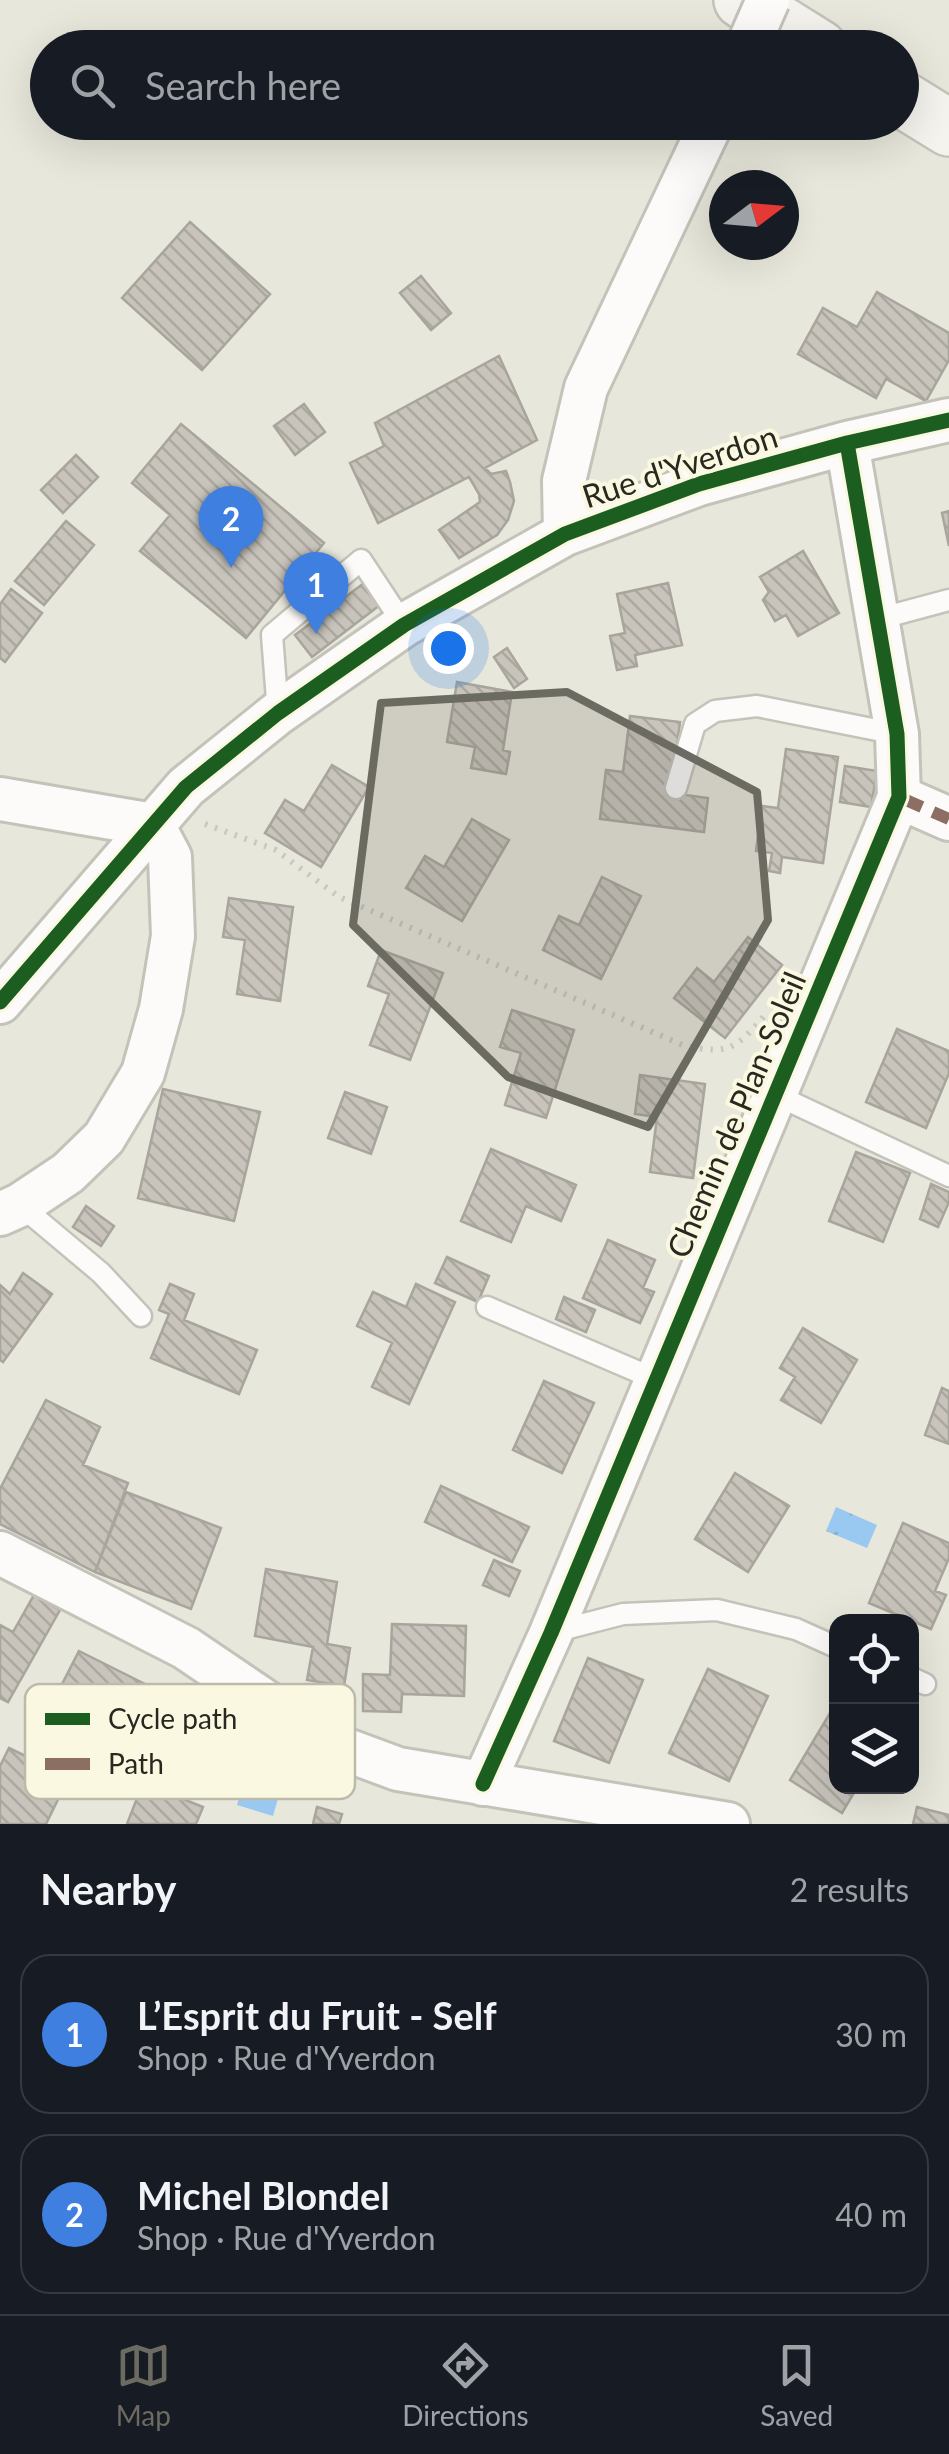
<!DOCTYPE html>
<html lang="en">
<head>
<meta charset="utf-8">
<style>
  :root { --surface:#171b24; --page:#20242c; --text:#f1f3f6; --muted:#9ea1a6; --line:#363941; --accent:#6c6b61 }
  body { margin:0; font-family:Lato,sans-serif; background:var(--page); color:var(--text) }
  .controls { position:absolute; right:30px; bottom:30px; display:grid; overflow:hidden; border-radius:20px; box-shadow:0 10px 40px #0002 }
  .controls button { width:90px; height:90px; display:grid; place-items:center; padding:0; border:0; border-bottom:2px solid var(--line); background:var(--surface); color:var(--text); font:50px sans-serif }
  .compass { position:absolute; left:709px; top:170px; width:90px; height:90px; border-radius:50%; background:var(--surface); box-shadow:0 10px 40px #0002; rotate:74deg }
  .you { position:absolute; left:448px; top:648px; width:35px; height:35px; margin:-25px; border:8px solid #fff; border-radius:50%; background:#1a73e8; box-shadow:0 0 0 15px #1a73e833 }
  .badge { display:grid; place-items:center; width:65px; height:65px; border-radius:50%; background:var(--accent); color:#fff; font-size:32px; font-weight:700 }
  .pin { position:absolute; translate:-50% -82px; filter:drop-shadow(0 2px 5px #0008) }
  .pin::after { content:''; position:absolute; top:52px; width:35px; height:30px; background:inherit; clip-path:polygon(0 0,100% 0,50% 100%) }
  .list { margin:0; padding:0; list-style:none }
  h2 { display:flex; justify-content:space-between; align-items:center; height:130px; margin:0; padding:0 40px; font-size:42px }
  h2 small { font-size:32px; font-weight:400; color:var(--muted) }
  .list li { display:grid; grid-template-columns:65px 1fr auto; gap:30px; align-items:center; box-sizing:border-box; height:160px; margin:0 20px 20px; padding:0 20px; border:2px solid var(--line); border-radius:30px }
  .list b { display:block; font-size:38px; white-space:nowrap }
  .list p { margin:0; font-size:32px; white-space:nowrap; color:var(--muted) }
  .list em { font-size:32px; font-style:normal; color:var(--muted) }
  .icon { flex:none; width:55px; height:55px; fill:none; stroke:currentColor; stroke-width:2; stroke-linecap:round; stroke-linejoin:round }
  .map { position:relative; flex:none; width:949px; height:1824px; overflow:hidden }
  .search { position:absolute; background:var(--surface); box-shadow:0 10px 40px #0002; left:30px; right:30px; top:30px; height:110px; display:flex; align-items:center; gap:25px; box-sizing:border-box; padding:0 35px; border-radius:55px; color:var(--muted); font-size:38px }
  .sheet { height:490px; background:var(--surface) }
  nav { display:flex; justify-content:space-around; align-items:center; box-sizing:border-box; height:140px; border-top:2px solid var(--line); background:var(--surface); font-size:28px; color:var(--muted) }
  nav a { display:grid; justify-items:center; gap:5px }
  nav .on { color:var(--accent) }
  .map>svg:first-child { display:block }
  .water { fill:url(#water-ripples) }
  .building { fill:url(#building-back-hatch); stroke:#a8a59c; stroke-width:2.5 }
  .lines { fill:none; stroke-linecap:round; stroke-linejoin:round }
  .service-casing { stroke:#c4c3ba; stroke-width:25 }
  .minor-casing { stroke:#c4c3ba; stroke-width:48 }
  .secondary-casing { stroke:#c4c3ba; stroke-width:60 }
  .path { stroke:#c7c7c3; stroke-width:6; stroke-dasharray:2.5 8; stroke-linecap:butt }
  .service { stroke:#fcfbfa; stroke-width:20 }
  .minor { stroke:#fcfbfa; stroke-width:42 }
  .secondary { stroke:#f5f3ee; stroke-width:55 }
  .minor-bridge-casing { stroke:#c4c3ba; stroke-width:48; stroke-linecap:butt }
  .minor-bridge { stroke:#fcfbfa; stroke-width:42 }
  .quiet { stroke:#8d6e63; stroke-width:12; stroke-dasharray:25 12; stroke-linecap:butt }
  .cycleway-casing { stroke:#fbf8e2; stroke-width:21 }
  .cycleway { stroke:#1b5e20; stroke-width:15 }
  .marked { fill:#6c6b61; fill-opacity:0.2; stroke:#6c6b61; stroke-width:8; stroke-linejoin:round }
  .labels { text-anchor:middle; stroke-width:8; stroke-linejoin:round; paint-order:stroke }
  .street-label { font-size:32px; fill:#292820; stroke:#fbf8e2 }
  .key { fill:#fbf8e2; stroke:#bcbaa8; stroke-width:2.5 }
  .key-label { font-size:28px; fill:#292820 }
</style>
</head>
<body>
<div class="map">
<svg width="949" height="1824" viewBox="0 0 949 1824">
  <defs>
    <pattern id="water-ripples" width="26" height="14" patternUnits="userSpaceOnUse" patternTransform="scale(2.5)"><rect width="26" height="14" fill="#99c8f1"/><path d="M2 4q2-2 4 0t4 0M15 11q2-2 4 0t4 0" fill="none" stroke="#84acce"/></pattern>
    <pattern id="building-back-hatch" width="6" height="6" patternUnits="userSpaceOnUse" patternTransform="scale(2.5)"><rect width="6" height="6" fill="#c8c4bc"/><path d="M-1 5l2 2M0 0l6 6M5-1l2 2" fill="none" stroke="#aca8a1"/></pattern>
  </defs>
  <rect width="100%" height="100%" fill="#e8e7db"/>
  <path class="water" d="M836,1507l41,18 -10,23 -41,-17z
    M243,1784l36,11 -6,21 -36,-11z"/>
  <path class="building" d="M190,222l80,72 -68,76 -80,-72z
    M421,276l30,37 -20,17 -31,-37z
    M877,292l72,41v27l-23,41 -40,-22 -10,19 -78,-44 25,-46 34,19z
    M499,356l38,84 -52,28 6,6 15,-3 4,11 4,19 -6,19 -11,15 -38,23 -20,-28 41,-28 -1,-8 -10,-17 -91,46 -28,-60 34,-17 -9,-23z
    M304,404l21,28 -30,23 -21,-29z
    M181,424l143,119 -78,95 -106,-87 30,-36 -38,-32z
    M76,455l22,22 -35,36 -22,-23z
    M949,511v35l-7,-33z
    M66,521l28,24 -50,60 -29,-24z
    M803,551l36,62 -41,23 -12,-21 -11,6 -12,-21 6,-8 -9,-15z
    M364,583l16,22 -68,52 -17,-22z
    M668,583l14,62 -47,10 2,11 -20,4 -7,-34 15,-3 -8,-39z
    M11,589l31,24 -37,49 -5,-4v-54z
    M507,648l20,31 -13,9 -20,-31z
    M457,682l55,10 -9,58 7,2 -4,22 -35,-6 4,-21 -28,-5z
    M630,716l50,6 -9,71 37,5 -4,34 -104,-13 6,-49 17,2z
    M786,749l52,8 -15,106 -41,-6 -2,16 -11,-2 3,-18 -16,-2 6,-45 16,2z
    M332,765l37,22 -48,80 -56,-34 20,-33 19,11z
    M845,766l32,5 -6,36 -31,-5z
    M472,819l37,21 -47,81 -56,-33 19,-32 19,11z
    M602,877l39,19 -40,83 -58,-29 16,-34 20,9z
    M229,898l64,9 -13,94 -43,-7 8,-54 -22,-3z
    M748,937l34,28 -57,73 -51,-40 23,-30 17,14z
    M381,950l62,23 -33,87 -40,-15 19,-51 -21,-8z
    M512,1010l62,20 -28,88 -41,-13 16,-52 -21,-6z
    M897,1029l52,22v22l-23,55 -60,-26z
    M640,1075l65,9 -12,94 -43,-6 7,-55 -22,-3z
    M163,1089l97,23 -26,109 -96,-23z
    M345,1092l42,15 -16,47 -43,-16z
    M491,1149l85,36 -15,36 -35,-15 -15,36 -50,-21z
    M856,1152l54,21 -27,69 -54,-21z
    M931,1184l18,8v10l-11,25 -18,-8z
    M86,1206l28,20 -13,20 -28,-19z
    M608,1240l47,20 -12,28 11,4 -14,31 -57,-25z
    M447,1257l42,19 -11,26 -43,-19z
    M23,1273l29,21 -49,68 -3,-2v-75l10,9z
    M170,1284l24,10 -10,26 73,30 -18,44 -88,-36 18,-44 -10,-4z
    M416,1284l39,18 -46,102 -37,-17 20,-44 -35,-17 16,-34 33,15z
    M564,1297l31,13 -9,22 -30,-13z
    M803,1328l54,32 -36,63 -40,-23 14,-23 -15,-9z
    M544,1381l50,22 -32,70 -49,-23z
    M942,1388l7,3v53l-24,-9z
    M46,1400l54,27 -17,38 45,18 -33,89 -95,-48v-35z
    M735,1473l54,33 -41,66 -53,-33z
    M441,1486l88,41 -17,35 -87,-40z
    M126,1492l95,36 -30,81 -96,-37z
    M903,1523l46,20v15l-14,33 11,4 -15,34 -62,-26z
    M494,1560l26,11 -11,25 -26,-11z
    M266,1569l71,13 -10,62 23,4 -6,38 -37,-6 6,-33 -58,-11z
    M34,1595l26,15 -52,92 -8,-4v-73l13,7z
    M392,1624l74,2 -2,70 -62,-2 -1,18 -38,-1v-37l27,1z
    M79,1651l66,33 -33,65 -26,-13 13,-26 -40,-20z
    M588,1658l55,22 -34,83 -55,-22z
    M708,1669l60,27 -39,85 -60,-28z
    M836,1703v83h22l-16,27 -52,-33z
    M9,1748l60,29 -23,47h-46v-58z
    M143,1783l60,24 -7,17h-69z
    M317,1807l25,7 -3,10h-26z
    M917,1807l32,8v9h-36z"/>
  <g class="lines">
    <g class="service-casing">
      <path id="service" d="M878,619l71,-19
        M278,713l-6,-78 89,-75 43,65
        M676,788l19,-64 20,-13 42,-5 140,28
        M776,1095l173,81
        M20,1205l81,68 40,43
        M487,1307l168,72
        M553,1632l70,-18 94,-4 79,19 40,18
        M912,1678l13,6"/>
    </g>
    <g class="minor-casing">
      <path id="minor" d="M565,534l-1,-53 22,-93 126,-266
        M899,797l50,22
        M0,799l153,26 17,32 3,79 -12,73 -18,64 -39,65 -36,35 -48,32 -20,9
        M0,1002l186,-215 92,-74 126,-88 161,-91 134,-50 148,-41 102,-23
        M0,1553l186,95 139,94 73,27 330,55
        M483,1784l68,-151 348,-836 -2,-63 -50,-291"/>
    </g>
    <g class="secondary-casing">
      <path id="secondary" d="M742,0l77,48
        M902,99l47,29"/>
    </g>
    <path class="path" d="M205,824l71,26 63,47 346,149c46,9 51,2 81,-32"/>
    <use href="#service" class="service"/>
    <use href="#minor" class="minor"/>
    <use href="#secondary" class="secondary"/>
    <g class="minor-bridge-casing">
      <path id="minor-bridge" d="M747,48l21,-48"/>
    </g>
    <use href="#minor-bridge" class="minor-bridge"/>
    <path class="quiet" d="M899,797l50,22"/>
    <g class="cycleway-casing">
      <path id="cycleway" d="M0,1002l186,-215 92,-74 126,-88 161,-91 134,-50 148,-41 102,-23
        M483,1784l68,-151 348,-836 -2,-63 -50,-291"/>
    </g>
    <use href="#cycleway" class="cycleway"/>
  </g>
  <path class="marked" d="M567,692l190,100 11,128 -120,207 -140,-50 -155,-152 28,-222z"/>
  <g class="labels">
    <g class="street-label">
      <text transform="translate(680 467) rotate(-18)" y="11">Rue d'Yverdon</text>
      <text transform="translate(737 1115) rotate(-67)" y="11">Chemin de Plan-Soleil</text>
    </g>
  </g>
  <rect x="25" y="1684" width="330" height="115" rx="15" class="key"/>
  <rect x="45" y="1713" width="45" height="12" fill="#1b5e20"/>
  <rect x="45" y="1758" width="45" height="12" fill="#8d6e63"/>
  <g class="key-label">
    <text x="108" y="1729">Cycle path</text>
    <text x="108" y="1774">Path</text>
  </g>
</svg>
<div class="controls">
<button><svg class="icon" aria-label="locate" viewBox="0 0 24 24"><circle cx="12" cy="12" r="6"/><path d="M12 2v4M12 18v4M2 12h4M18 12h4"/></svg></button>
<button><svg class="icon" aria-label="layers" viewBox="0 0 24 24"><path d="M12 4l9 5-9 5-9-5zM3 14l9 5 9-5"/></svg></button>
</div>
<svg class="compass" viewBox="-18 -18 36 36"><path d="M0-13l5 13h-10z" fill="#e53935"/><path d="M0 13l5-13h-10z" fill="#9ea1a6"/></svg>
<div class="you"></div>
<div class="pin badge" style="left:316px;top:634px;background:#3f7fe0">1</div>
<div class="pin badge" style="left:231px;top:568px;background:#3f7fe0">2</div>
<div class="search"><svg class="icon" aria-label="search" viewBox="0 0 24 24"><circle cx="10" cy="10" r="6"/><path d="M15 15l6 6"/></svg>Search here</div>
</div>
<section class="sheet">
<h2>Nearby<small>2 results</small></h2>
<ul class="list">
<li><span class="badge" style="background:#3f7fe0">1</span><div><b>L’Esprit du Fruit - Self</b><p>Shop · Rue d'Yverdon</p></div><em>30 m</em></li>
<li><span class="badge" style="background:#3f7fe0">2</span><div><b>Michel Blondel</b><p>Shop · Rue d'Yverdon</p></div><em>40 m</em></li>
</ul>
</section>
<nav>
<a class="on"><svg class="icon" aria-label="map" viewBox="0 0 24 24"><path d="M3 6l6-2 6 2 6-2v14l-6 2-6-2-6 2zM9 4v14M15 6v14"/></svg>Map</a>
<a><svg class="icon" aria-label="directions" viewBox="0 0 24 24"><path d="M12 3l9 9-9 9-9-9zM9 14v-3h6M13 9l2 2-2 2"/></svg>Directions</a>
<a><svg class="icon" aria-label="saved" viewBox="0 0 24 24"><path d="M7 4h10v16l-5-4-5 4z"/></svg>Saved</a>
</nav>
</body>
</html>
